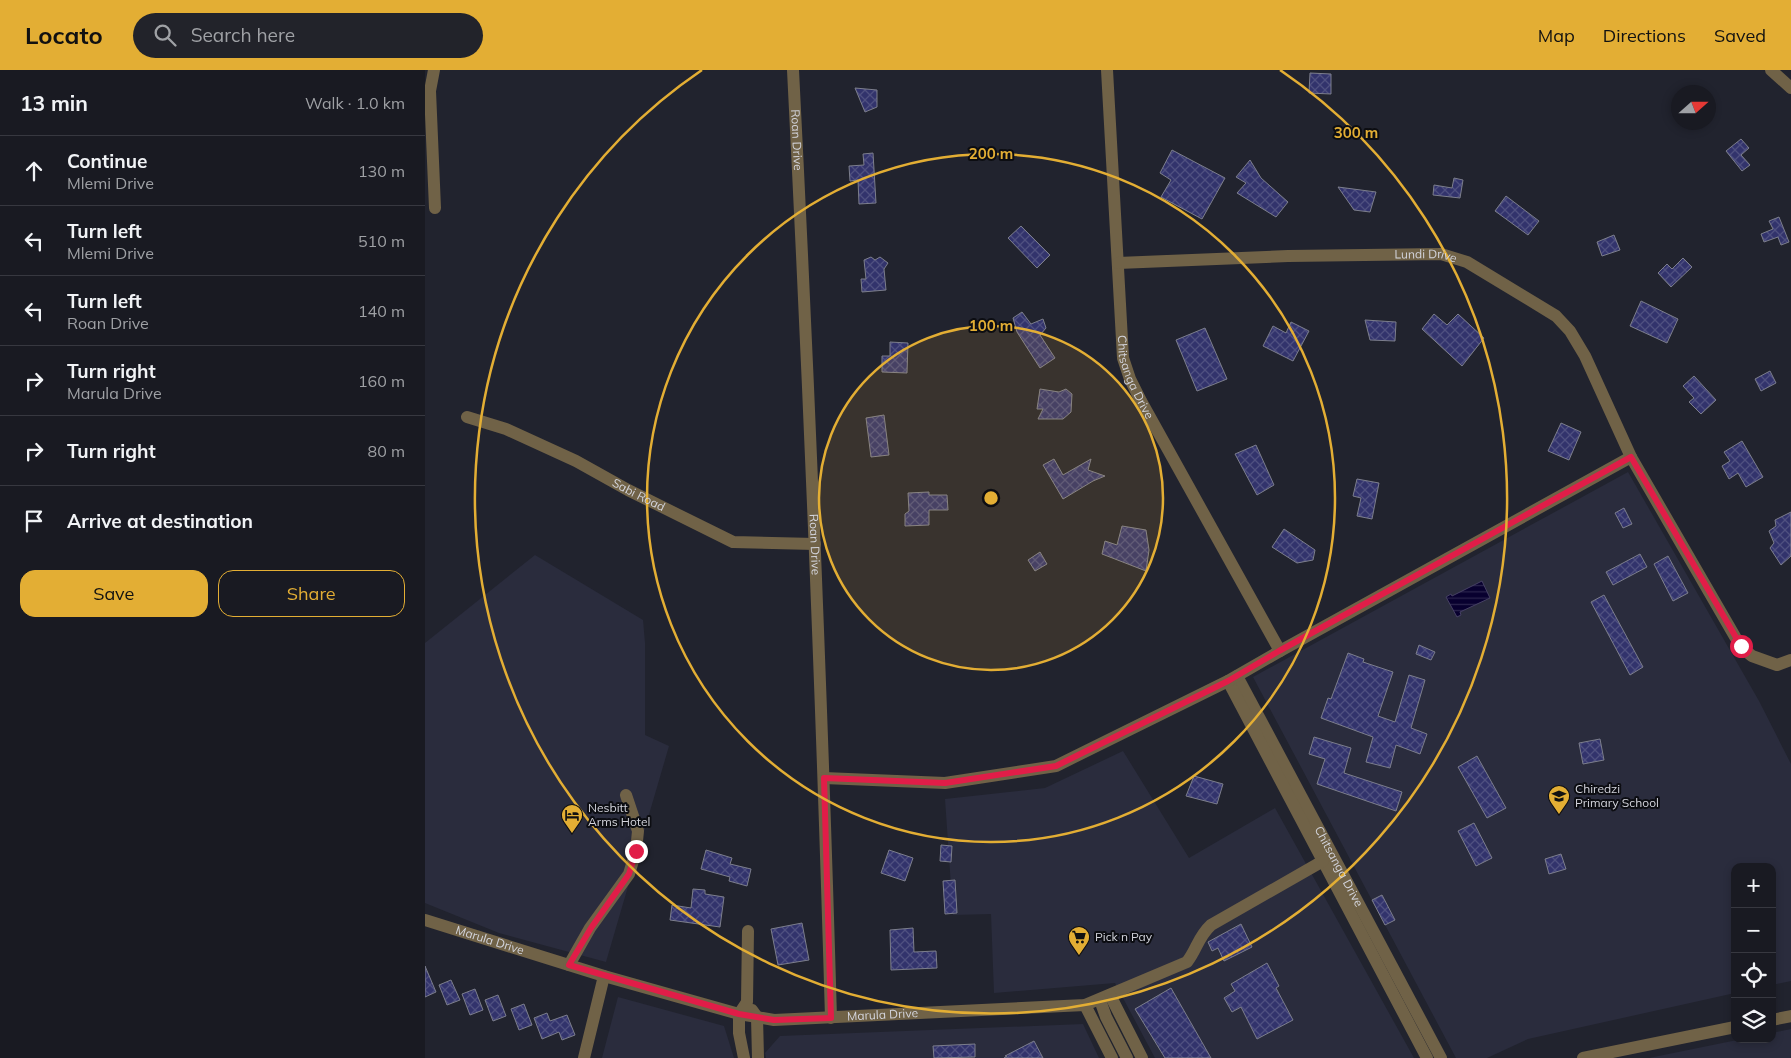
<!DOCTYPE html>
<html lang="en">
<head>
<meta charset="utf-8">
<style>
  :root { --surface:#191a22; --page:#22232a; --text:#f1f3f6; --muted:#9fa1a5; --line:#373840; --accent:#e3ae34 }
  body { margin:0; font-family:Mulish,sans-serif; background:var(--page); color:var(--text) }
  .controls { position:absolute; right:15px; bottom:15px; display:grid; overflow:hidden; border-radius:10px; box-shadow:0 2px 8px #0003 }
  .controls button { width:45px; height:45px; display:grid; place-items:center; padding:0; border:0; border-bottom:1px solid var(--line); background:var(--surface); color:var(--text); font:25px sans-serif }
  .compass { position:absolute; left:1246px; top:15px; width:45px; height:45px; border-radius:50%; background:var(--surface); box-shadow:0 2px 8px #0003; rotate:69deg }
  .stop { position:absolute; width:15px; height:15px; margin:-11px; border:4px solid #e11d48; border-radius:50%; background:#fff }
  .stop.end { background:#e11d48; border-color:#fff; box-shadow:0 1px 5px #0008 }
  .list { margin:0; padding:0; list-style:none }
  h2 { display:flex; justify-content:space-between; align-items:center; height:65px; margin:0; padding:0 20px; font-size:21px }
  h2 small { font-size:16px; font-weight:400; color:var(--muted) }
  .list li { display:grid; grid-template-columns:32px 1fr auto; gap:15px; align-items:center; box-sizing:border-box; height:70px; padding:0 20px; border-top:1px solid var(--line) }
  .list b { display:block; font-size:19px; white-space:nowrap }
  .list p { margin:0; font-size:16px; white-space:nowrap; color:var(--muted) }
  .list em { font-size:16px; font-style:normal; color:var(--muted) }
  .actions { display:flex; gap:10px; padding:15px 20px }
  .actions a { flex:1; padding:11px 0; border:1px solid var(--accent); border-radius:15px; text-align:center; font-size:18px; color:var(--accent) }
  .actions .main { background:var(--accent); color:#111 }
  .icon { flex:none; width:28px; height:28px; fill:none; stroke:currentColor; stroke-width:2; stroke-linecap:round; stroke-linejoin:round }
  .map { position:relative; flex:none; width:1366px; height:988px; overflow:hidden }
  header { display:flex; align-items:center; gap:30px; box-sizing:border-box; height:70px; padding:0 25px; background:var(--accent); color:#111 }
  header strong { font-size:24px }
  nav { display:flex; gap:28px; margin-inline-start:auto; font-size:18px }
  .search { width:350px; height:45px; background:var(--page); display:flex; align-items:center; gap:12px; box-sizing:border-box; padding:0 18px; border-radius:28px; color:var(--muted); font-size:19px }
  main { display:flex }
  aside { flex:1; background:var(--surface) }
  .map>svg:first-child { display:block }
  .built { fill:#2a2c3d }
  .water { fill:url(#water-rules); stroke:#454063 }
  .building { fill:url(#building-cross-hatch); stroke:#7c7e8c }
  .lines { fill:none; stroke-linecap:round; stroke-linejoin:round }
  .minor { stroke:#706247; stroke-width:12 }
  .route { stroke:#e11d48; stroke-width:6 }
  .ring { fill:none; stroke:#e3ae34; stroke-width:2.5 }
  .labels { text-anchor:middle; stroke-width:4; stroke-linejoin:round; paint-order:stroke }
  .street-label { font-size:12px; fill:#d3d4dc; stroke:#0c0d12 }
  .poi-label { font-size:12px; fill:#d3d4dc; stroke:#0c0d12; text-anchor:start }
  .centre { fill:#e3ae34; stroke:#0c0d12; stroke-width:2.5 }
  .ring-label { font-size:15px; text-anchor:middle; font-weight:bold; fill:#e3ae34; stroke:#0c0d12; stroke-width:4; stroke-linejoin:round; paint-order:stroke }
</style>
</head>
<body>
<header>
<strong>Locato</strong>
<div class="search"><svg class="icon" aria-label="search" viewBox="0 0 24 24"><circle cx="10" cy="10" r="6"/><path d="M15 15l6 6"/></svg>Search here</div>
<nav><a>Map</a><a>Directions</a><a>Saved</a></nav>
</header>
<main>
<aside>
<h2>13 min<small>Walk · 1.0 km</small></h2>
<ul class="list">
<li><svg class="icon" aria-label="ahead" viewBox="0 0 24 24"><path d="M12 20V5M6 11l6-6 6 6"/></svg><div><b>Continue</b><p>Mlemi Drive</p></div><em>130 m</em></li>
<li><svg class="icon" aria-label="left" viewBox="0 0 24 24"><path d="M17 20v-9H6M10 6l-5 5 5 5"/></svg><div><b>Turn left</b><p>Mlemi Drive</p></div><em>510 m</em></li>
<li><svg class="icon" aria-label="left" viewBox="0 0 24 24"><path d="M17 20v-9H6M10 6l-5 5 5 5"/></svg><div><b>Turn left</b><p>Roan Drive</p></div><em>140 m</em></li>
<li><svg class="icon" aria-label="right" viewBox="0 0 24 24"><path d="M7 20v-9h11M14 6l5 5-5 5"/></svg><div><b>Turn right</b><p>Marula Drive</p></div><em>160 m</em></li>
<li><svg class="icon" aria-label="right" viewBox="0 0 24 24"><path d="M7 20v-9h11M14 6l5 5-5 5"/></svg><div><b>Turn right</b></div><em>80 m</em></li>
<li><svg class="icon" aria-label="arrive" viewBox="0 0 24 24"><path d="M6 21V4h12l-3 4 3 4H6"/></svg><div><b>Arrive at destination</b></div></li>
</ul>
<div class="actions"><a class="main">Save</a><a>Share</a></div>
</aside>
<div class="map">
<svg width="1366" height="988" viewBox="0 0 1366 988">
  <defs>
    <pattern id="water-rules" width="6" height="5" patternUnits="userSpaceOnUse" patternTransform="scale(1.25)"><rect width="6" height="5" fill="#08002f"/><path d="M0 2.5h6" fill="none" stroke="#2b244d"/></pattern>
    <pattern id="building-cross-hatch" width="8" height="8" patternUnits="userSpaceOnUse" patternTransform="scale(1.25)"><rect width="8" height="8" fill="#32336c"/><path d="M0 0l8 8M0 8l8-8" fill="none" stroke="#4f5080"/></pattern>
  </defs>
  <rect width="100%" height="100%" fill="#21232e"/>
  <path class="built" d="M1203,402l131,229 32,63v217l-19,4v-118h-37v126l-207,46 -41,19h-31l-203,-381z
    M110,485l108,65 2,23v92l24,11 -63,216 -107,-29 -74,-30v-260z
    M698,681l66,107 86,-50 139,250h-259l-40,-75 -121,10 -3,-79 -38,1 -8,-116 100,-11z
    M193,927l106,29 10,32h-132z
    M658,954l16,34h-333l-1,-5 15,-17z
    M1366,959v29h-142l93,-19h30v-6z"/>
  <path class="water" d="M1057,511l8,17 -30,14 1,3 -4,2 -11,-20 5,-3 1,2z"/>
  <path class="building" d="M885,3l21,1v20l-22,-1z
    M430,18l22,2v17l-12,5z
    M1316,69l8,9 -8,7 9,10 -8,6 -16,-20z
    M747,80l53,28 -23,41 -41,-22 10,-17 -11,-7z
    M448,83l3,50 -17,1 -1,-24 -8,1 -1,-15 15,-1 -1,-11z
    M825,90l11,18 27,24 -12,15 -39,-24 9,-10 -10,-6z
    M1029,108l9,2 -3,18 -27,-3 1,-10 18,3z
    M913,117l38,5 -6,20 -16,-2z
    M1081,126l33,25 -11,14 -33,-24z
    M1354,147l10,25 -8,3 -3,-8 -14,5 -3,-8 12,-5 -4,-8z
    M596,156l29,29 -13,13 -29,-30z
    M1189,165l6,15 -18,6 -5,-14z
    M446,187l4,3 5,-3 8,6 -4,6 2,21 -24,2 -1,-13h5l-2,-19z
    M1258,188l9,9 -21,20 -13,-14 9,-9 5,5z
    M1216,231l37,18 -11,24 -37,-17z
    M597,242l9,12 12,-5 3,9 -6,7 15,23 -15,10 -23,-36 -4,-14z
    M1009,244l13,11 11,-11 26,24 -22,28 -40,-37z
    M940,250l31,2 -1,19 -25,-1z
    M866,252l18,9 -16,30 -30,-15 10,-20 13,7z
    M780,258l22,51 -30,12 -21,-51z
    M465,272l18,1 -1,30 -25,-1v-16h8z
    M1345,301l6,12 -15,8 -6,-12z
    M1269,306l22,24 -15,14 -12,-12 5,-4 -11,-12z
    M615,319l19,3 7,-3 6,5 -1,18 -8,7h-25l5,-10h-6z
    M459,345l5,40 -18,2 -5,-39z
    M1136,353l20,9 -12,28 -21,-9z
    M1317,371l21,36 -17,10 -8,-14 -9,6 -7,-13 8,-5 -6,-9z
    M831,375l18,40 -17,10 -22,-41z
    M629,389l9,16 28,-16 -3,11 17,6 -12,5 -30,18 -20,-34z
    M932,409l22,4 -7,36 -15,-3 4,-18 -8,-2z
    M504,422v3h18l1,15h-19v15l-24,1v-12l4,-3 -1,-18z
    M1199,438l8,16 -9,4 -8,-15z
    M1366,442v44l-10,9 -11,-17 4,-5 -5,-12 7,-5 -1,-6z
    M697,456l24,4 3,20 -3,21 -44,-17 3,-13 12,4z
    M859,459l31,21 -2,10 -16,3 -25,-16z
    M615,482l7,12 -12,7 -7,-11z
    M1215,484l7,13 -34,18 -7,-13z
    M1243,486l20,37 -15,8 -19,-37z
    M1179,525l39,72 -13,8 -39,-73z
    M994,575l16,7 -4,8 -15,-6z
    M923,583l16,6 -1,3 30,10 -15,44 17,6 14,-47 16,5 -14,48 16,6 -7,20 -24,-9 -6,23 -24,-6 7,-25 -52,-19 7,-20 3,1z
    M889,667l37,11 -7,25 58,19 -6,19 -79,-27 8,-25 -16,-5z
    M1175,669l4,21 -21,4 -4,-21z
    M1052,686l29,52 -19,10 -29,-51z
    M769,706l29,8 -6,20 -31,-8z
    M1049,753l18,35 -16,8 -18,-35z
    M516,775l11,1 -1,16 -11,-1z
    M281,780l26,8 -2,6 21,5 -4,17 -18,-5 1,-4 -29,-8z
    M464,780l24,8 -8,23 -24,-8z
    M1136,784l5,15 -17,5 -4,-15z
    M530,810l2,33 -12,1 -2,-33z
    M268,819l12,1v4l19,3 -4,30 -50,-7 2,-15 19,3z
    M957,825l13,25 -10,5 -13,-25z
    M377,853l7,37 -31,5 -7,-36z
    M816,854l11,23 -28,14 -6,-13 -6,3 -4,-9z
    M488,858l1,24 22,-1 1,17 -46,2 -1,-40z
    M842,893l12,23 -3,2 17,32 -36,19 -16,-32 -9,5 -8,-14 11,-7 -4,-7z
    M0,896l11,26 -11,5z
    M26,910l9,20 -13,5 -8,-20z
    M746,918l40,70h-46l-30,-49z
    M50,919l8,21 -13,5 -8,-21z
    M73,925l8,21 -13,5 -8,-21z
    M99,934l8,21 -13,5 -8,-21z
    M122,943l3,8 17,-6 8,20 -13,5 -3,-8 -17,7 -8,-21z
    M609,971l9,17h-39l3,-2h-2z
    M550,974v13l-41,1 -1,-12z"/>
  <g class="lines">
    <g class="minor">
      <path d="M9,0l-4,21 5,117"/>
      <path id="s1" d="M368,0c16,316 29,632 38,948"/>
      <path id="s2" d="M682,0l16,288 7,21 11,22 139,250"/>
      <path d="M1346,0l20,18"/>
      <path id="s3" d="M693,193l170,-7 153,-2 26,8 89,54 14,15 15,25 46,101"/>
      <path id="s4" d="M42,347l39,12 70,32 52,29 105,52 82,2"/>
      <path id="s5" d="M812,606l204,382"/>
      <path d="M803,611l199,377"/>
      <path d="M399,708l121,5 111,-17 172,-85 52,-30 351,-194 110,190 11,9 25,9 14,-5"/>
      <path id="s6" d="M0,850l179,56 135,38 35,6 311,-15 102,-43c10,-13 11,-25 24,-37l112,-64"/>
      <path d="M144,895l21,-37 39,-54 7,-23 2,-20 -12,-36"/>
      <path d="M685,925l32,63"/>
      <path d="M675,930l6,17 21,41"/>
      <path d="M660,935l27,53"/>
      <path d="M327,940l5,7 1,41"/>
      <path d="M1347,950l19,-4"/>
      <path d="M159,988l20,-82"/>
      <path d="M319,988l-5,-25v-19l8,-12 1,-71"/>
      <path d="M1158,988l152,-31"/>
    </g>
  </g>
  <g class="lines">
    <path class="route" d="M211,781l-7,23 -38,54 -22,37 170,49 35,6 57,-2 -7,-240 121,5 111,-17 172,-85 51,-30 352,-194 110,189"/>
  </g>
  <circle cx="566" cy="428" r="172" fill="#e3ae34" fill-opacity=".12"/>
  <g class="ring">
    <circle cx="566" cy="428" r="172"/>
    <circle cx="566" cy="428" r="344"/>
    <path d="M855 0A516 516 0 1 1 277 0"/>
  </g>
  <defs>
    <g id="school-pin" transform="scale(1.125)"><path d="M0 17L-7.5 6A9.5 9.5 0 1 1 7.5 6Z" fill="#e3ae34" stroke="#0c0d12"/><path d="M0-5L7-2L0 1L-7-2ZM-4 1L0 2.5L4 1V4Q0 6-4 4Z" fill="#111"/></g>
    <g id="hotel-pin" transform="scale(1.125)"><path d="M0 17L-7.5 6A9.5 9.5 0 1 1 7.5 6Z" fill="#e3ae34" stroke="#0c0d12"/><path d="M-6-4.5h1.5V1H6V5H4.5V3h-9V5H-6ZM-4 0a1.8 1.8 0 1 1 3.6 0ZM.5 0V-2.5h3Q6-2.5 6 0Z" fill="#111"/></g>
    <g id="supermarket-pin" transform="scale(1.125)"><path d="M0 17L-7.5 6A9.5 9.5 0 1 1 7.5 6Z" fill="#e3ae34" stroke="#0c0d12"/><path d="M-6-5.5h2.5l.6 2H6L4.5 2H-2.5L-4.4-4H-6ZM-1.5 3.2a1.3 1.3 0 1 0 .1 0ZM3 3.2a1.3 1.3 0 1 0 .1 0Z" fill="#111"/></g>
  </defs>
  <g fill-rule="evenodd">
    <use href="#school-pin" x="1134" y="726"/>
    <use href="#hotel-pin" x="147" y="745"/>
    <use href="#supermarket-pin" x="654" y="867"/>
  </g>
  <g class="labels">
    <g class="street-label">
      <text dy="4" stroke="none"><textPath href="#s1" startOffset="70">Roan Drive</textPath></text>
      <text dy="4" stroke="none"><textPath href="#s3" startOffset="308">Lundi Drive</textPath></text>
      <text dy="4" stroke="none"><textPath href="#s2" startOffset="310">Chitsanga Drive</textPath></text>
      <text dy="4" stroke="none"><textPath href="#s4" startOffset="189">Sabi Road</textPath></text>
      <text dy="4" stroke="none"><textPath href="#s1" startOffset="475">Roan Drive</textPath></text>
      <text dy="4" stroke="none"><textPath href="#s5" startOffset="216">Chitsanga Drive</textPath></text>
      <text dy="4" stroke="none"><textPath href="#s6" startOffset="68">Marula Drive</textPath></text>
      <text dy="4" stroke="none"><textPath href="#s6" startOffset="472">Marula Drive</textPath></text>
    </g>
    <g class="poi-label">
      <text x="1150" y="723">Chiredzi<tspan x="1150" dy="14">Primary School</tspan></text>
      <text x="163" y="742">Nesbitt<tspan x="163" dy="14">Arms Hotel</tspan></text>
      <text x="670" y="871">Pick n Pay</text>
    </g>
  </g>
  <circle cx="566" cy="428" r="8" class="centre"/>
  <g class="ring-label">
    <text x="931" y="68">300 m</text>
    <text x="566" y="89">200 m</text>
    <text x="566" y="261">100 m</text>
  </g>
</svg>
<div class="controls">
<button>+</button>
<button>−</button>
<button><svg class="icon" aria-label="locate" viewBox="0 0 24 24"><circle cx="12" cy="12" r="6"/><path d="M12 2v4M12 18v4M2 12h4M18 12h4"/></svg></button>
<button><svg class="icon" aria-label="layers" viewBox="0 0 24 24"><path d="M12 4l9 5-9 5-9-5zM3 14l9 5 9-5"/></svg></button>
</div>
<svg class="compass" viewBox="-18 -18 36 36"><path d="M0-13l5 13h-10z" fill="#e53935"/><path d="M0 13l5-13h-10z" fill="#9fa1a5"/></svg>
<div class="stop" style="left:1316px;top:576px"></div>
<div class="stop end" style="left:211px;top:781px"></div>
</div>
</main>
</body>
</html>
